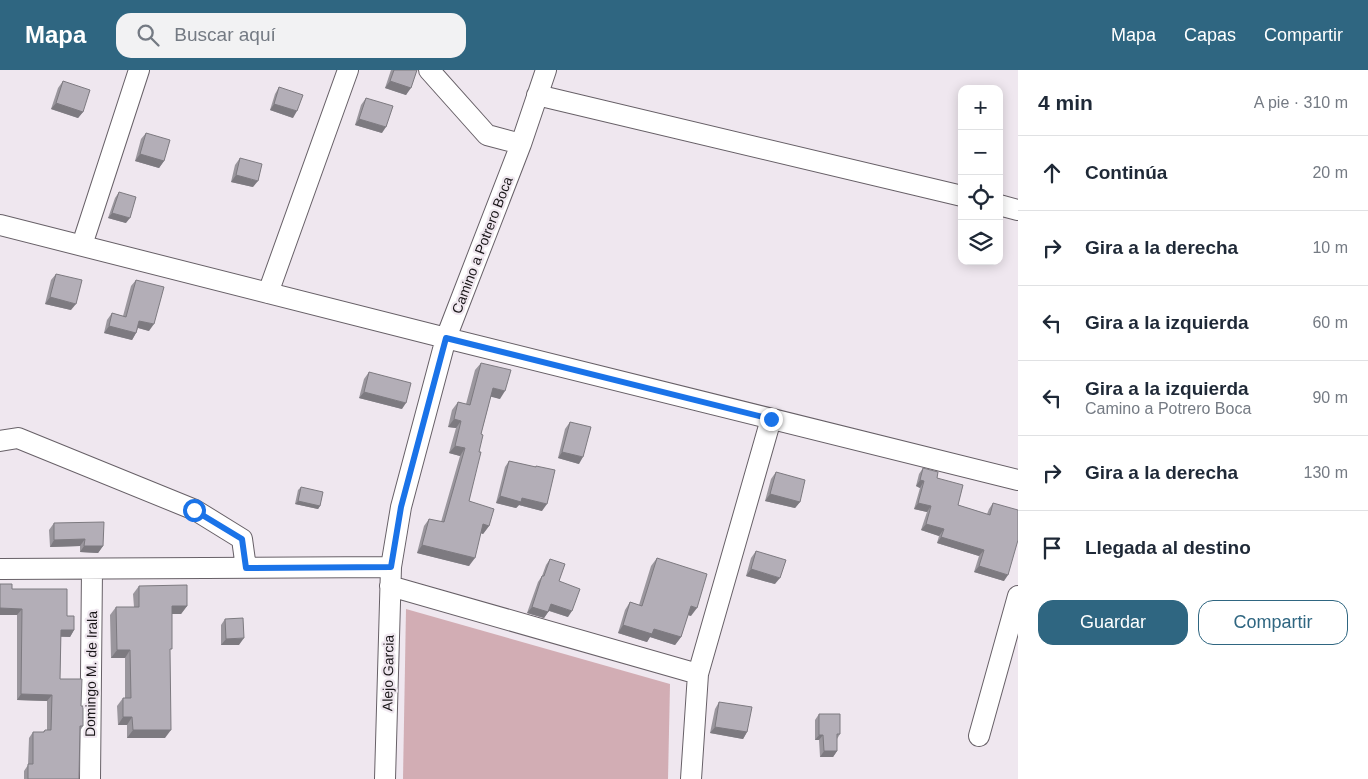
<!DOCTYPE html>
<html lang="es">
<head>
<meta charset="utf-8">
<style>
  :root { --surface:#fff; --page:#f2f2f3; --text:#1f2937; --muted:#747a83; --line:#e0e1e3; --accent:#2f6681 }
  body { margin:0; font-family:Arial,sans-serif; background:var(--page); color:var(--text) }
  .controls { position:absolute; right:15px; top:15px; display:grid; overflow:hidden; border-radius:10px; box-shadow:0 2px 12px #0003 }
  .controls button { width:45px; height:45px; display:grid; place-items:center; padding:0; border:0; border-bottom:1px solid var(--line); background:var(--surface); color:var(--text); font:25px sans-serif }
  .stop { position:absolute; width:15px; height:15px; margin:-11px; border:4px solid #1a73e8; border-radius:50%; background:#fff }
  .stop.end { background:#1a73e8; border-color:#fff; box-shadow:0 1px 5px #0008 }
  .list { margin:0; padding:0; list-style:none }
  h2 { display:flex; justify-content:space-between; align-items:center; height:65px; margin:0; padding:0 20px; font-size:21px }
  h2 small { font-size:16px; font-weight:400; color:var(--muted) }
  .list li { display:grid; grid-template-columns:32px 1fr auto; gap:15px; align-items:center; box-sizing:border-box; height:75px; padding:0 20px; border-top:1px solid var(--line) }
  .list b { display:block; font-size:19px; white-space:nowrap }
  .list p { margin:0; font-size:16px; white-space:nowrap; color:var(--muted) }
  .list em { font-size:16px; font-style:normal; color:var(--muted) }
  .actions { display:flex; gap:10px; padding:15px 20px }
  .actions a { flex:1; padding:11px 0; border:1px solid var(--accent); border-radius:15px; text-align:center; font-size:18px; color:var(--accent) }
  .actions .main { background:var(--accent); color:#fff }
  .icon { flex:none; width:28px; height:28px; fill:none; stroke:currentColor; stroke-width:2; stroke-linecap:round; stroke-linejoin:round }
  .map { position:relative; flex:none; width:1018px; height:709px; overflow:hidden }
  header { display:flex; align-items:center; gap:30px; box-sizing:border-box; height:70px; padding:0 25px; background:var(--accent); color:#fff }
  header strong { font-size:24px }
  nav { display:flex; gap:28px; margin-inline-start:auto; font-size:18px }
  .search { width:350px; height:45px; background:var(--page); display:flex; align-items:center; gap:12px; box-sizing:border-box; padding:0 18px; border-radius:15px; color:var(--muted); font-size:19px }
  main { display:flex }
  aside { flex:1; background:var(--surface) }
  .map>svg:first-child { display:block }
  .green { fill:#d2adb4 }
  .lines { fill:none; stroke-linecap:round; stroke-linejoin:round }
  .minor-casing { stroke:#676067; stroke-width:22 }
  .minor { stroke:#fff; stroke-width:20 }
  .wall { fill:#9a969d }
  .shaded-wall { fill:#7d7a80 }
  .building { fill:#b3aeb7; stroke:#7d7a80 }
  .route { stroke:#1a73e8; stroke-width:6 }
  .labels { text-anchor:middle; stroke-width:4.5; stroke-linejoin:round; paint-order:stroke }
  .street-label { font-size:14px; fill:#191618; stroke:#efe7ef }
</style>
</head>
<body>
<header>
<strong>Mapa</strong>
<div class="search"><svg class="icon" aria-label="search" viewBox="0 0 24 24"><circle cx="10" cy="10" r="6"/><path d="M15 15l6 6"/></svg>Buscar aquí</div>
<nav><a>Mapa</a><a>Capas</a><a>Compartir</a></nav>
</header>
<main>
<div class="map">
<svg width="1018" height="709" viewBox="0 0 1018 709">
  <rect width="100%" height="100%" fill="#efe7ef"/>
  <path class="green" d="M406,539l264,75 -2,95h-265z"/>
  <g class="lines">
    <g class="minor-casing">
      <path id="minor" d="M429,0l58,65 34,9
        M537,25l425,101
        M999,135l19,5
        M0,155l446,113 572,142
        M82,175l57,-175
        M268,223l80,-223
        M0,371l18,-3 177,72 47,29 4,29
        M0,499l391,-2
        M390,516l308,88
        M979,666l39,-140
        M90,709l2,-210
        M385,709l6,-212 10,-60 45,-169 75,-194 25,-74
        M691,709l7,-105 73,-255"/>
    </g>
    <use href="#minor" class="minor"/>
  </g>
  <path class="wall" d="M391,0h26l-11,25 -21,-7z
    M63,11l20,31 -5,6 -27,-9 7,-21z
    M279,17l14,31 -23,-8 5,-16z
    M366,28l16,35 -27,-8 6,-20z
    M146,63l18,28 -5,7 -24,-7 6,-22z
    M240,88l13,29 -22,-5 4,-17z
    M119,122l7,31 -18,-5 7,-20z
    M56,204l15,36 -26,-6 6,-24z
    M136,210l13,51 -11,-3 -2,5 -4,7 -28,-7 3,-13 5,-7 11,3 8,-30z
    M481,293l19,36 -9,-3 -10,38 -2,18 -10,49 20,25 -6,8 -2,-1 -12,33 -52,-13 7,-27 5,-7 12,3 19,-66 -11,-3 7,-25 -8,-1 4,-17 6,-8 8,2 9,-34z
    M369,302l33,37 -43,-11 5,-19z
    M570,352l9,42 -21,-6 7,-29z
    M509,391l26,6 1,-1 6,45 -23,-6 -3,3 -20,-5 9,-36z
    M923,398l14,10 21,27 29,9 2,-5 4,-6 11,78 -30,-9 5,-16 -42,-13 2,-7 -18,-6 6,-18 -13,-3 6,-21 -4,-2 3,-12z
    M776,402l24,30 -5,6 -30,-7 6,-22z
    M301,417l19,19 -2,3 -23,-5 3,-14z
    M54,453l49,23 -5,7 -18,-1v-6l-30,1 -1,-17z
    M756,481l19,33 -29,-8 5,-18z
    M657,488l34,58 -3,-1 -7,22 -6,8 -25,-8 -3,5 -29,-9 7,-23 5,-8 9,3 12,-39z
    M550,489l9,22 9,36 -19,-6 -5,7 -17,-5 11,-31 4,-6 4,-11z
    M0,514l12,5 55,27 7,14 -4,7h-9l-1,42 21,27 2,20 -3,5 -1,48h-55v-8l4,-6 1,-27 4,-6h10l2,-2h2v-29l-30,-1v-85h-17z
    M139,516l48,20 -6,8h-9l-7,124h-38v-13h-9l-1,-19 6,-8h2v-40h-14l-1,-43 6,-8h18l-1,-13z
    M225,549l14,26h-18v-20z
    M719,632l28,30 -4,7 -33,-6 5,-24z
    M819,644l21,20 -3,5v12l-4,6h-13l-1,-17h-4v-20z"/>
  <path class="shaded-wall" d="M390,11l21,7 -5,7 -21,-7z
    M56,33l27,9 -5,6 -27,-9z
    M274,34l23,7 -4,7 -23,-8z
    M359,49l27,8 -4,6 -27,-8z
    M140,84l24,7 -5,7 -24,-7z
    M236,105l22,6 -5,6 -22,-5z
    M112,143l18,5 -4,5 -18,-5z
    M50,227l26,7 -5,6 -26,-6z
    M139,251l15,3 -5,7 -14,-4z
    M109,256l27,7 -4,7 -28,-7z
    M493,318l12,3 -5,8 -12,-3z
    M364,322l42,11 -4,6 -43,-11z
    M454,349l7,2 -5,7 -8,-1z
    M455,376l10,2 -5,8 -11,-3z
    M562,382l21,5 -4,7 -21,-6z
    M920,410l4,1 -4,7 -4,-2z
    M770,424l30,8 -5,6 -30,-7z
    M500,426l22,2 25,6 -5,7 -23,-6 -3,3 -20,-5z
    M298,431l22,5 -2,3 -23,-5z
    M918,433l13,3 -4,6 -13,-3z
    M483,454l6,2 -6,8 -5,-2z
    M926,454l18,5 -5,7 -18,-6z
    M941,467l43,13 -5,6 -42,-13z
    M85,469l-5,7 -30,1 4,-7z
    M422,475l53,13 -6,8 -52,-13z
    M84,476h19l-5,7 -18,-1z
    M979,496l29,9 -4,6 -30,-9z
    M751,499l29,9 -5,6 -29,-8z
    M551,534l21,7 -4,6 -21,-7z
    M172,536h15l-6,8h-15z
    M691,536l6,2 -6,8 -6,-2z
    M532,537l16,5 -4,6 -17,-5z
    M0,538l22,1 -5,6h-17z
    M623,555l31,4 27,8 -6,8 -25,-8 -3,5 -29,-9z
    M61,560h13l-4,7 -14,-1z
    M244,568l-5,7h-18l5,-6z
    M117,580h13l-5,8h-14z
    M21,624l31,1 -5,6 -30,-1z
    M123,647h9l-5,8h-9z
    M715,657l32,5 -4,7 -33,-6z
    M133,660h38l-6,8h-38z
    M819,665h4l-4,5h-4z
    M824,681h13l-4,6h-13z"/>
  <path class="building" d="M394,0h23l-6,18 -21,-7z
    M63,11l27,9 -7,22 -27,-9z
    M279,17l24,8 -6,16 -23,-7z
    M366,28l27,8 -7,21 -27,-8z
    M146,63l24,7 -6,21 -24,-7z
    M240,88l22,6 -4,17 -22,-6z
    M119,122l17,5 -6,21 -18,-5z
    M56,204l26,6 -6,24 -26,-7z
    M136,210l28,7 -10,37 -15,-3 -3,12 -27,-7 3,-13 14,4z
    M481,293l30,7 -6,21 -12,-3 -12,46 2,1 -4,17h2l-12,49 25,8 -5,17 -6,-2 -8,34 -53,-13 7,-26 15,3 21,-74 -10,-2 6,-25 -7,-2 4,-17 12,3z
    M369,302l42,11 -5,20 -42,-11z
    M570,352l21,5 -8,30 -21,-5z
    M509,391l27,6v-1l19,4 -8,34 -25,-6 -1,4 -21,-6z
    M923,398l15,4 -1,6 26,7 -5,20 32,10 3,-12 25,7v30l-10,35 -29,-9 5,-16 -43,-13 3,-8 -18,-5 5,-18 -13,-3 6,-22 -4,-1z
    M776,402l29,8 -5,22 -30,-8z
    M301,417l22,5 -3,14 -22,-5z
    M104,452l-1,24h-19l1,-7 -31,1v-17z
    M756,481l30,9 -6,18 -29,-9z
    M657,488l50,16 -10,34 -6,-2 -10,31 -27,-8 -2,5 -29,-9 7,-23 12,4z
    M550,489l15,5 -6,17 21,8 -8,22 -21,-7 -3,8 -16,-5 10,-31h2z
    M0,514h12v5h55v27h7v14h-13l-1,49h22l-1,27h2v20h-3l-1,53h-51v-15h5v-32h11l1,-2h6l1,-35 -31,-1 1,-85 -22,-1z
    M187,515v21h-15v43h-2l1,81h-38l-1,-13h-9v-19h8l-1,-48h-13l-1,-43h23v-21z
    M243,548l1,20 -18,1 -1,-20z
    M719,632l33,5 -5,25 -32,-5z
    M819,644h21v20h-3v17h-13l-1,-16h-4z"/>
  <g class="lines">
    <path class="route" d="M194,440l48,29 4,29 145,-1 10,-60 45,-169 325,81"/>
  </g>
  <g class="labels">
    <g class="street-label">
      <text transform="translate(482 175) rotate(-69)" y="5">Camino a Potrero Boca</text>
      <text transform="translate(388 603) rotate(-89)" y="5">Alejo Garcia</text>
      <text transform="translate(91 604) rotate(-89)" y="5">Domingo M. de Irala</text>
    </g>
  </g>
</svg>
<div class="controls">
<button>+</button>
<button>−</button>
<button><svg class="icon" aria-label="locate" viewBox="0 0 24 24"><circle cx="12" cy="12" r="6"/><path d="M12 2v4M12 18v4M2 12h4M18 12h4"/></svg></button>
<button><svg class="icon" aria-label="layers" viewBox="0 0 24 24"><path d="M12 4l9 5-9 5-9-5zM3 14l9 5 9-5"/></svg></button>
</div>
<div class="stop" style="left:194px;top:440px"></div>
<div class="stop end" style="left:771px;top:349px"></div>
</div>
<aside>
<h2>4 min<small>A pie · 310 m</small></h2>
<ul class="list">
<li><svg class="icon" aria-label="ahead" viewBox="0 0 24 24"><path d="M12 20V5M6 11l6-6 6 6"/></svg><div><b>Continúa</b></div><em>20 m</em></li>
<li><svg class="icon" aria-label="right" viewBox="0 0 24 24"><path d="M7 20v-9h11M14 6l5 5-5 5"/></svg><div><b>Gira a la derecha</b></div><em>10 m</em></li>
<li><svg class="icon" aria-label="left" viewBox="0 0 24 24"><path d="M17 20v-9H6M10 6l-5 5 5 5"/></svg><div><b>Gira a la izquierda</b></div><em>60 m</em></li>
<li><svg class="icon" aria-label="left" viewBox="0 0 24 24"><path d="M17 20v-9H6M10 6l-5 5 5 5"/></svg><div><b>Gira a la izquierda</b><p>Camino a Potrero Boca</p></div><em>90 m</em></li>
<li><svg class="icon" aria-label="right" viewBox="0 0 24 24"><path d="M7 20v-9h11M14 6l5 5-5 5"/></svg><div><b>Gira a la derecha</b></div><em>130 m</em></li>
<li><svg class="icon" aria-label="arrive" viewBox="0 0 24 24"><path d="M6 21V4h12l-3 4 3 4H6"/></svg><div><b>Llegada al destino</b></div></li>
</ul>
<div class="actions"><a class="main">Guardar</a><a>Compartir</a></div>
</aside>
</main>
</body>
</html>
